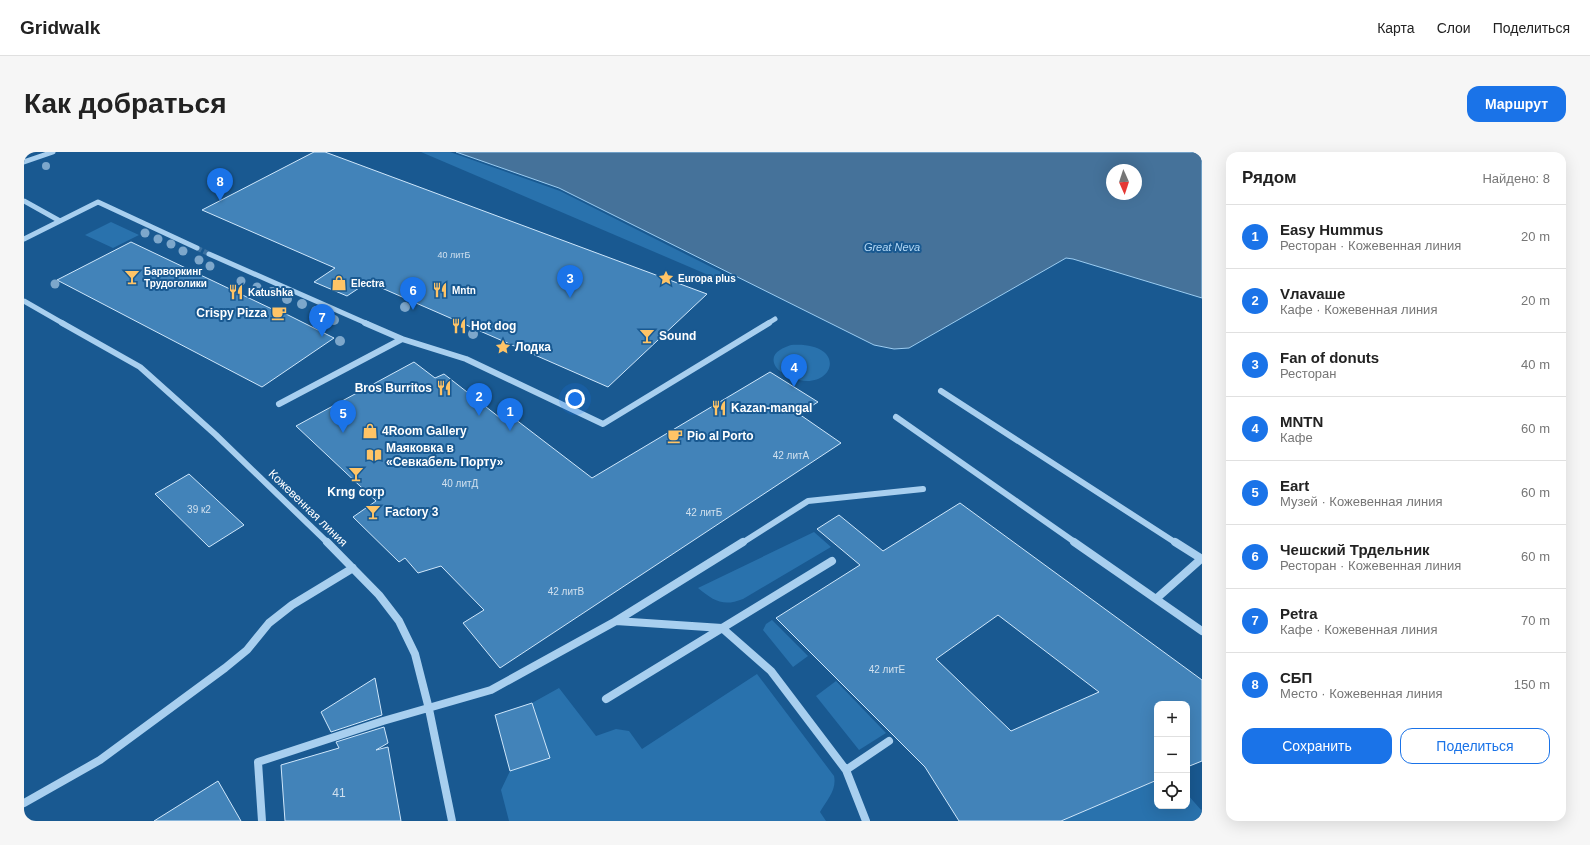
<!DOCTYPE html>
<html lang="ru">
<head>
<meta charset="utf-8">
<style>
  :root { --surface:#fff; --page:#f6f6f6; --text:#222; --muted:#767676; --line:#e0e0e0; --accent:#1a73e8 }
  body { margin:0; font-family:Helvetica,sans-serif; background:var(--page); color:var(--text) }
  .controls { position:absolute; right:12px; bottom:12px; display:grid; overflow:hidden; border-radius:8px; box-shadow:0 4px 16px #0002 }
  .controls button { width:36px; height:36px; display:grid; place-items:center; padding:0; border:0; border-bottom:1px solid var(--line); background:var(--surface); color:var(--text); font:20px sans-serif }
  .compass { position:absolute; left:1082px; top:12px; width:36px; height:36px; border-radius:50%; background:var(--surface); box-shadow:0 4px 16px #0002; rotate:177deg }
  .you { position:absolute; left:551px; top:247px; width:14px; height:14px; margin:-10px; border:3px solid #fff; border-radius:50%; background:#1a73e8; box-shadow:0 0 0 6px #1a73e833 }
  .badge { display:grid; place-items:center; width:26px; height:26px; border-radius:50%; background:var(--accent); color:#fff; font-size:13px; font-weight:700 }
  .pin { position:absolute; translate:-50% -33px; filter:drop-shadow(0 1px 2px #0008) }
  .pin::after { content:''; position:absolute; top:21px; width:14px; height:12px; background:inherit; clip-path:polygon(0 0,100% 0,50% 100%) }
  .list { margin:0; padding:0; list-style:none }
  h2 { display:flex; justify-content:space-between; align-items:center; height:52px; margin:0; padding:0 16px; font-size:17px }
  h2 small { font-size:13px; font-weight:400; color:var(--muted) }
  .list li { display:grid; grid-template-columns:26px 1fr auto; gap:12px; align-items:center; box-sizing:border-box; height:64px; padding:0 16px; border-top:1px solid var(--line) }
  .list b { display:block; font-size:15px; white-space:nowrap }
  .list p { margin:0; font-size:13px; white-space:nowrap; color:var(--muted) }
  .list em { font-size:13px; font-style:normal; color:var(--muted) }
  .actions { display:flex; gap:8px; padding:12px 16px }
  .actions a { flex:1; padding:9px 0; border:1px solid var(--accent); border-radius:12px; text-align:center; font-size:14px; color:var(--accent) }
  .actions .main { background:var(--accent); color:#fff }
  .icon { flex:none; width:22px; height:22px; fill:none; stroke:currentColor; stroke-width:2; stroke-linecap:round; stroke-linejoin:round }
  .map { position:relative; flex:none; width:1178px; height:669px; overflow:hidden; border-radius:12px }
  header { display:flex; align-items:center; gap:24px; box-sizing:border-box; height:56px; padding:0 20px; background:var(--surface); border-bottom:1px solid var(--line) }
  header strong { font-size:19px }
  nav { display:flex; gap:22px; margin-inline-start:auto; font-size:14px }
  .intro { display:flex; align-items:center; justify-content:space-between; box-sizing:border-box; height:96px; padding:0 24px }
  h1 { margin:0; font-size:28px }
  .button { padding:10px 18px; border-radius:12px; background:var(--accent); color:#fff; font-size:14px; font-weight:700 }
  main { display:flex; gap:24px; padding:0 24px }
  aside { flex:1; background:var(--surface); border-radius:12px; box-shadow:0 4px 16px #0002 }
  .map>svg:first-child { display:block }
  .green { fill:#2972ad }
  .water { fill:#45729a; stroke:#9bccf1; fill-rule:evenodd }
  .building { fill:#4283b9; stroke:#cfe7fb; fill-rule:evenodd }
  .lines { fill:none; stroke-linecap:round; stroke-linejoin:round }
  .minor-tunnel { stroke:#3c72a2; stroke-width:5; stroke-dasharray:5 2.5; stroke-linecap:butt }
  .minor-far2 { stroke:#a8cfef; stroke-width:5 }
  .minor-far1 { stroke:#a8cfef; stroke-width:6 }
  .minor { stroke:#a8cfef; stroke-width:8 }
  .tree { fill:#7da7cb }
  .labels { text-anchor:middle; stroke-width:4; stroke-linejoin:round; paint-order:stroke }
  .far-number-label { font-size:9px; fill:#d0e0ee }
  .far-poi-label { font-size:10px; font-weight:bold; fill:#fff; stroke:#195991; text-anchor:start }
  .number-label { font-size:10px; fill:#d0e0ee }
  .far-water-label { font-size:11px; font-style:italic; fill:#b4d9f6; stroke:#195991 }
  .poi-label { font-size:12px; font-weight:bold; fill:#fff; stroke:#195991; text-anchor:start }
  .street-label { font-size:12px; fill:#fff; stroke:#195991 }
  .near-number-label { font-size:12px; fill:#d0e0ee }
</style>
</head>
<body>
<header>
<strong>Gridwalk</strong>
<nav><a>Карта</a><a>Слои</a><a>Поделиться</a></nav>
</header>
<div class="intro"><h1>Как добраться</h1><a class="button">Маршрут</a></div>
<main>
<div class="map">
<svg width="1178" height="669" viewBox="0 0 1178 669">
  <rect width="100%" height="100%" fill="#195991"/>
  <path class="green" d="M397,0h29l110,39 167,84 -7,5z
    M87,70l28,13 -26,13 -28,-13z
    M767,193c61,-4 42,51 -1,32 -6,-3 -14,-7 -16,-14 -3,-11 9,-15 17,-18z
    M790,380l17,15 -88,52c-20,8 -29,2 -45,-11z
    M748,468l36,36 -15,11 -30,-37 3,-6z
    M733,522l77,102c3,14 -7,24 -14,36l6,9h-317l-8,-31 9,-19 40,-13 -18,-55 27,-15 37,48 20,-7 13,2 13,18z
    M812,529l50,52 -27,17 -43,-54z
    M1133,628v26h30v-12l15,17v10h-141z"/>
  <path class="water" d="M432,0h746v146l-129,-39 -7,-1 -157,90 -15,1 -20,-4 -315,-157zM1088,18h24v24h-24z"/>
  <path class="building" d="M290,0h11l382,142 -99,93 -240,-105 -21,14 -33,-14 21,-14 -133,-58z
    M107,90l141,67 2,-1 60,30 -72,49 -205,-107z
    M390,210l21,16 9,-4 60,47 7,-5 81,62 178,-106 48,30 -19,12 42,29 -341,225 -37,-45 21,-13 -43,-44 -23,7 -13,-15 -6,4 -46,-45 23,-16 -80,-75z
    M165,322l55,51 -35,22 -54,-53z
    M936,351l242,177v81l-15,6v-63h-30v76l-96,41h-102l-34,-54 -149,-149 84,-53 -43,-36 22,-14 44,36zM974,463l101,77 -88,39 -75,-72z
    M351,526l7,37 -51,17 -10,-20z
    M508,551l18,55 -40,13 -15,-56z
    M360,575l4,16 -12,7 12,-3 13,74h-116l-4,-56 58,-17 -3,-6z
    M194,629l23,40h-87z"/>
  <g class="lines">
    <path class="minor-tunnel" d="M173,96l12,6"/>
    <path class="minor-far2" d="M0,10l29,-10
      M0,49l36,20
      M0,87l74,-37 99,46
      M185,102l159,70
      M0,149l40,23
      M743,172l8,-5"/>
    <path class="minor-far1" d="M38,171l78,44 76,68 112,108
      M378,187l64,20 137,65 166,-101
      M917,239l235,152
      M255,252l123,-65 -37,-16
      M872,265l180,126
      M718,391l66,-42 115,-12"/>
    <path class="minor" d="M303,390l52,53 20,26 16,33 14,55 23,112
      M1050,390l128,89
      M1151,390l27,17
      M1133,446l44,-39
      M592,469l106,7 49,43 75,99 20,51
      M582,547l226,-138
      M822,618l43,-29
      M0,651l76,-43 125,-92 22,-18 22,-27 23,-18 61,-37
      M238,669l-4,-59 125,-41 108,-31 125,-69 127,-79"/>
  </g>
  <g class="tree">
    <circle cx="22" cy="14" r="4"/>
    <circle cx="121" cy="81" r="4.5"/>
    <circle cx="134" cy="87" r="4.5"/>
    <circle cx="147" cy="92" r="4.5"/>
    <circle cx="159" cy="99" r="4.5"/>
    <circle cx="175" cy="108" r="4.5"/>
    <circle cx="186" cy="114" r="4.5"/>
    <circle cx="217" cy="129" r="4.5"/>
    <circle cx="31" cy="132" r="4.5"/>
    <circle cx="233" cy="135" r="4.5"/>
    <circle cx="248" cy="140" r="5"/>
    <circle cx="263" cy="147" r="5"/>
    <circle cx="278" cy="152" r="5"/>
    <circle cx="381" cy="155" r="5"/>
    <circle cx="292" cy="159" r="5"/>
    <circle cx="310" cy="168" r="5"/>
    <circle cx="449" cy="182" r="5"/>
    <circle cx="316" cy="189" r="5"/>
  </g>
  <defs>
    <g id="bar-bare" transform="scale(1.2)"><path d="M-6-5H6L.8 .8V4.5H3.5V6h-7V4.5H-.8V.8Z" fill="#ffc466" stroke="#195991" stroke-width="2.5" paint-order="stroke"/></g>
    <g id="sight-bare" transform="scale(1.2)"><path d="M0-6L1.8-2.2L6-1.7L2.9 1.2L3.7 5.4L0 3.3L-3.7 5.4L-2.9 1.2L-6-1.7L-1.8-2.2Z" fill="#ffc466" stroke="#195991" stroke-width="2.5" paint-order="stroke"/></g>
    <g id="shop-bare" transform="scale(1.2)"><path d="M-5-2.5h2.3a2.7 3.5 0 0 1 5.4 0H5L5.5 6h-11ZM-1.5-2.5h3a1.5 2.3 0 0 0-3 0Z" fill="#ffc466" stroke="#195991" stroke-width="2.5" paint-order="stroke"/></g>
    <g id="restaurant-bare" transform="scale(1.2)"><path d="M-5-6h1v4h1v-4h1v4h1v-4h1v5L-1.5 .5V6h-2V.5L-5-1ZM5-6V6H3V1.5H1.5Q1.5-4 5-6Z" fill="#ffc466" stroke="#195991" stroke-width="2.5" paint-order="stroke"/></g>
    <g id="cafe-bare" transform="scale(1.2)"><path d="M-5.5-4.5H6V0H3Q3 3.5 0 3.5H-2.5Q-5.5 3.5-5.5 0ZM3-3.2v2h1.7v-2ZM-6 4.5H4V6H-6Z" fill="#ffc466" stroke="#195991" stroke-width="2.5" paint-order="stroke"/></g>
    <g id="library-bare" transform="scale(1.2)"><path d="M-6-4Q-3-5.5-.7-3.5V5Q-3 3-6 4ZM6-4Q3-5.5 .7-3.5V5Q3 3 6 4Z" fill="#ffc466" stroke="#195991" stroke-width="2.5" paint-order="stroke"/></g>
  </defs>
  <g fill-rule="evenodd">
    <use href="#bar-bare" x="108" y="125"/>
    <use href="#sight-bare" x="642" y="126"/>
    <use href="#shop-bare" x="315" y="131"/>
    <use href="#restaurant-bare" x="416" y="138"/>
    <use href="#restaurant-bare" x="212" y="140"/>
    <use href="#cafe-bare" x="255" y="161"/>
    <use href="#restaurant-bare" x="435" y="174"/>
    <use href="#bar-bare" x="623" y="184"/>
    <use href="#sight-bare" x="479" y="195"/>
    <use href="#restaurant-bare" x="420" y="236"/>
    <use href="#restaurant-bare" x="695" y="256"/>
    <use href="#shop-bare" x="346" y="279"/>
    <use href="#cafe-bare" x="651" y="284"/>
    <use href="#library-bare" x="350" y="303"/>
    <use href="#bar-bare" x="332" y="322"/>
    <use href="#bar-bare" x="349" y="360"/>
  </g>
  <g class="labels">
    <g class="far-number-label">
      <text x="430" y="106">40 литБ</text>
    </g>
    <g class="far-poi-label">
      <text x="120" y="123">Барворкинг<tspan x="120" dy="12">Трудоголики</tspan></text>
      <text x="654" y="130">Europa plus</text>
      <text x="327" y="135">Electra</text>
      <text x="428" y="142">Mntn</text>
      <text x="224" y="144">Katushka</text>
    </g>
    <g class="number-label">
      <text x="767" y="307">42 литА</text>
      <text x="436" y="335">40 литД</text>
      <text x="175" y="361">39 к2</text>
      <text x="680" y="364">42 литБ</text>
      <text x="542" y="443">42 литВ</text>
      <text x="863" y="521">42 литЕ</text>
    </g>
    <g class="far-water-label">
      <text x="868" y="99">Great Neva</text>
    </g>
    <g class="poi-label">
      <text x="243" y="165" text-anchor="end">Crispy Pizza</text>
      <text x="447" y="178">Hot dog</text>
      <text x="635" y="188">Sound</text>
      <text x="491" y="199">Лодка</text>
      <text x="408" y="240" text-anchor="end">Bros Burritos</text>
      <text x="707" y="260">Kazan-mangal</text>
      <text x="358" y="283">4Room Gallery</text>
      <text x="663" y="288">Pio al Porto</text>
      <text x="362" y="300">Маяковка в<tspan x="362" dy="14">«Севкабель Порту»</tspan></text>
      <text x="332" y="344" text-anchor="middle">Krng corp</text>
      <text x="361" y="364">Factory 3</text>
    </g>
    <g class="street-label">
      <text transform="translate(284 356) rotate(44)" y="4">Кожевенная линия</text>
    </g>
    <g class="near-number-label">
      <text x="315" y="645">41</text>
    </g>
  </g>
</svg>
<div class="controls">
<button>+</button>
<button>−</button>
<button><svg class="icon" aria-label="locate" viewBox="0 0 24 24"><circle cx="12" cy="12" r="6"/><path d="M12 2v4M12 18v4M2 12h4M18 12h4"/></svg></button>
</div>
<svg class="compass" viewBox="-18 -18 36 36"><path d="M0-13l5 13h-10z" fill="#e53935"/><path d="M0 13l5-13h-10z" fill="#767676"/></svg>
<div class="you"></div>
<div class="pin badge" style="left:486px;top:279px">1</div>
<div class="pin badge" style="left:455px;top:264px">2</div>
<div class="pin badge" style="left:546px;top:146px">3</div>
<div class="pin badge" style="left:770px;top:235px">4</div>
<div class="pin badge" style="left:319px;top:281px">5</div>
<div class="pin badge" style="left:389px;top:158px">6</div>
<div class="pin badge" style="left:298px;top:185px">7</div>
<div class="pin badge" style="left:196px;top:49px">8</div>
</div>
<aside>
<h2>Рядом<small>Найдено: 8</small></h2>
<ul class="list">
<li><span class="badge">1</span><div><b>Easy Hummus</b><p>Ресторан · Кожевенная линия</p></div><em>20 m</em></li>
<li><span class="badge">2</span><div><b>Vлаvаше</b><p>Кафе · Кожевенная линия</p></div><em>20 m</em></li>
<li><span class="badge">3</span><div><b>Fan of donuts</b><p>Ресторан</p></div><em>40 m</em></li>
<li><span class="badge">4</span><div><b>MNTN</b><p>Кафе</p></div><em>60 m</em></li>
<li><span class="badge">5</span><div><b>Eart</b><p>Музей · Кожевенная линия</p></div><em>60 m</em></li>
<li><span class="badge">6</span><div><b>Чешский Трдельник</b><p>Ресторан · Кожевенная линия</p></div><em>60 m</em></li>
<li><span class="badge">7</span><div><b>Petra</b><p>Кафе · Кожевенная линия</p></div><em>70 m</em></li>
<li><span class="badge">8</span><div><b>СБП</b><p>Место · Кожевенная линия</p></div><em>150 m</em></li>
</ul>
<div class="actions"><a class="main">Сохранить</a><a>Поделиться</a></div>
</aside>
</main>
</body>
</html>
